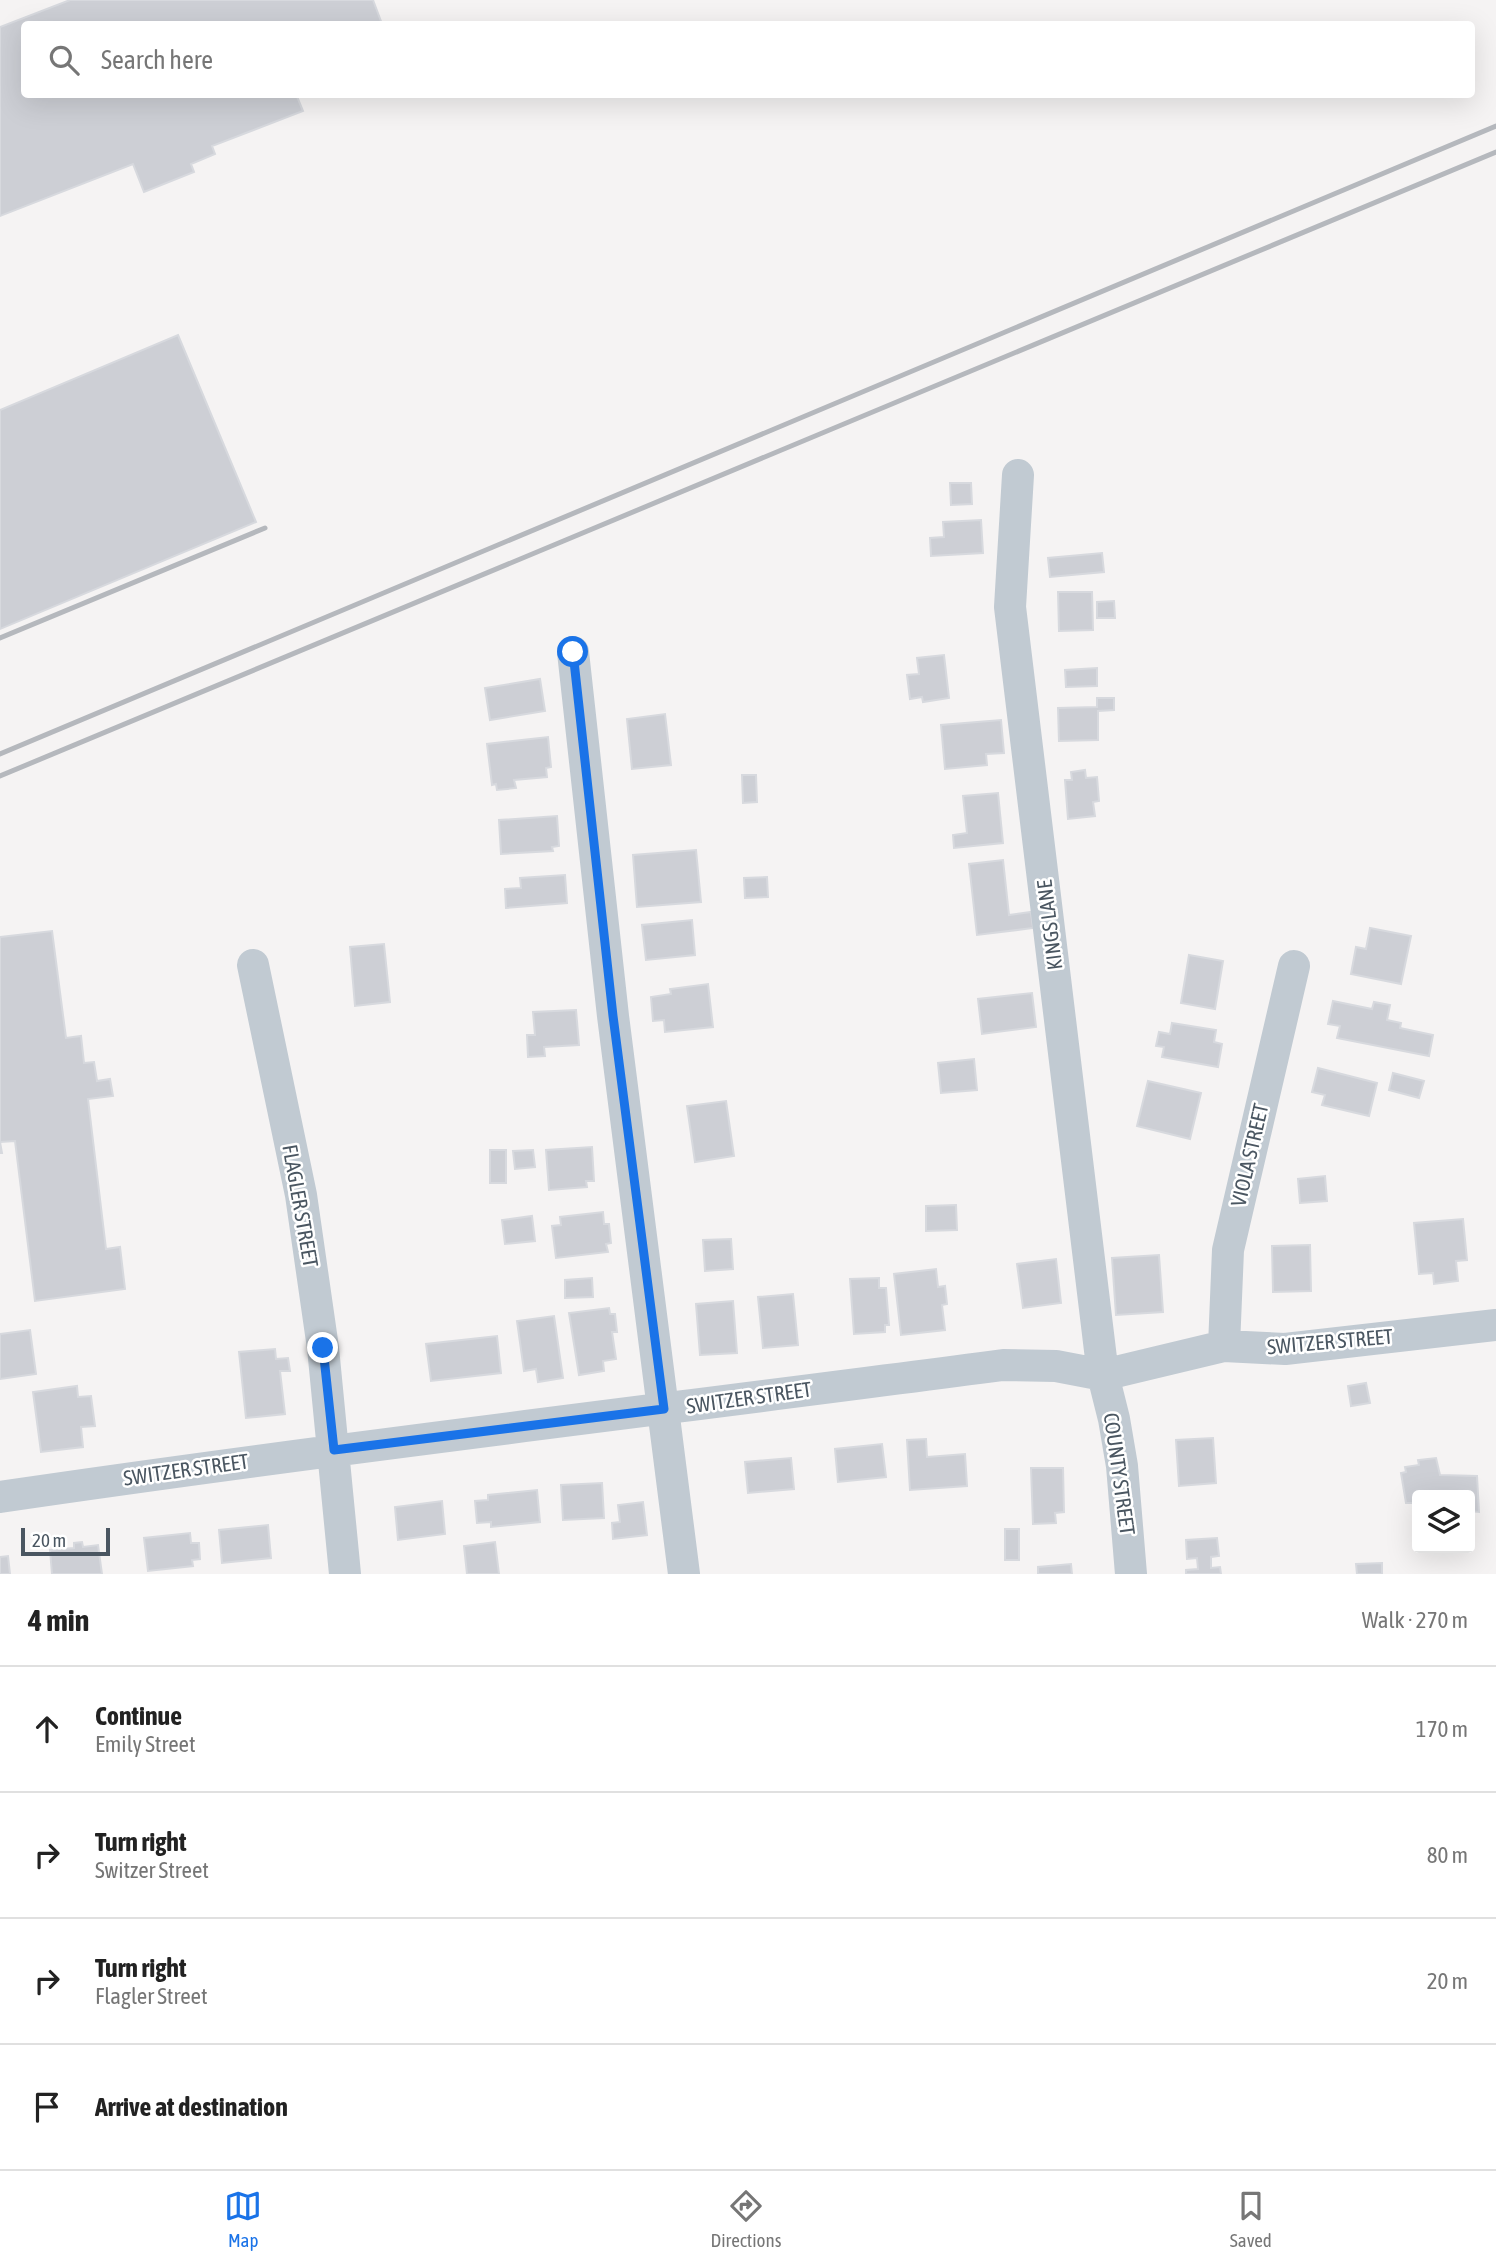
<!DOCTYPE html>
<html lang="en">
<head>
<meta charset="utf-8">
<style>
  :root { --surface:#fff; --page:#f6f6f6; --text:#222; --muted:#767676; --line:#e0e0e0; --accent:#1a73e8 }
  body { margin:0; font-family:"Asap Condensed",sans-serif; background:var(--page); color:var(--text) }
  .controls { position:absolute; right:21px; bottom:21px; display:grid; overflow:hidden; border-radius:7px; box-shadow:0 7px 28px #0002 }
  .controls button { width:63px; height:63px; display:grid; place-items:center; padding:0; border:0; border-bottom:2px solid var(--line); background:var(--surface); color:var(--text); font:35px sans-serif }
  .scale { position:absolute; left:21px; bottom:18px; width:89px; box-sizing:border-box; padding-left:7px; border:4px solid #4a5661; border-top:0; font-size:19px; line-height:24px; white-space:nowrap; color:#4a5661; -webkit-text-stroke:5px #fff; paint-order:stroke }
  .stop { position:absolute; width:21px; height:21px; margin:-16px; border:5px solid #1a73e8; border-radius:50%; background:#fff }
  .stop.end { background:#1a73e8; border-color:#fff; box-shadow:0 2px 7px #0008 }
  .list { margin:0; padding:0; list-style:none }
  h2 { display:flex; justify-content:space-between; align-items:center; height:91px; margin:0; padding:0 28px; font-size:30px }
  h2 small { font-size:23px; font-weight:400; color:var(--muted) }
  .list li { display:grid; grid-template-columns:46px 1fr auto; gap:21px; align-items:center; box-sizing:border-box; height:126px; padding:0 28px; border-top:2px solid var(--line) }
  .list b { display:block; font-size:26px; white-space:nowrap }
  .list p { margin:0; font-size:23px; white-space:nowrap; color:var(--muted) }
  .list em { font-size:23px; font-style:normal; color:var(--muted) }
  .icon { flex:none; width:38px; height:38px; fill:none; stroke:currentColor; stroke-width:2; stroke-linecap:round; stroke-linejoin:round }
  .map { position:relative; flex:none; width:1496px; height:1574px; overflow:hidden }
  .search { position:absolute; background:var(--surface); box-shadow:0 7px 28px #0002; left:21px; right:21px; top:21px; height:77px; display:flex; align-items:center; gap:18px; box-sizing:border-box; padding:0 24px; border-radius:7px; color:var(--muted); font-size:26px }
  .sheet { height:595px; background:var(--surface) }
  nav { display:flex; justify-content:space-around; align-items:center; box-sizing:border-box; height:98px; border-top:2px solid var(--line); background:var(--surface); font-size:19px; color:var(--muted) }
  nav a { display:grid; justify-items:center; gap:4px }
  nav .on { color:var(--accent) }
  .map>svg:first-child { display:block }
  .building { fill:#cdcfd5; stroke:#d7d9de; stroke-width:2 }
  .lines { fill:none; stroke-linecap:round; stroke-linejoin:round }
  .street { stroke:#c1cad2; stroke-width:32 }
  .rail { stroke:#b5b8bd; stroke-width:5 }
  .route { stroke:#1a73e8; stroke-width:9 }
  .labels { text-anchor:middle; stroke-width:5; stroke-linejoin:round; paint-order:stroke }
  .street-label { font-size:21px; fill:#4a5661; stroke:#fff }
</style>
</head>
<body>
<div class="map">
<svg width="1496" height="1574" viewBox="0 0 1496 1574">
  <rect width="100%" height="100%" fill="#f5f3f3"/>
  <path class="building" d="M70,0h303l9,24h-358v70h272l7,17 -91,35 3,8 -24,10 3,8 -50,20 -11,-28 -133,52v-189z
    M178,335l78,187 -256,107v-219z
    M950,483h21l1,21 -21,1z
    M981,520l2,33 -52,3 -1,-18 14,-1 -1,-15z
    M1102,553l2,19 -54,5 -2,-19z
    M1058,592h34l1,38 -34,1z
    M1114,601l1,17h-18v-16z
    M944,655l5,43 -26,4 -1,-5 -12,2 -3,-24 12,-1 -2,-16z
    M1097,668v18l-31,1 -1,-17z
    M540,679l5,32 -55,9 -5,-32z
    M1097,698h17v12l-16,1v29l-39,1 -1,-33 39,-1z
    M665,714l6,51 -39,4 -5,-50z
    M1001,720l3,33 -18,1 1,11 -42,4 -4,-44z
    M548,737l3,30 -5,1 1,9 -33,3 2,8 -19,2 -1,-6 -4,1 -5,-41z
    M1085,770l1,8 11,-1 2,24 -6,1 2,14 -27,3 -3,-39h7l-1,-8z
    M742,775h14l1,27 -14,1z
    M998,793l5,50 -49,5 -1,-13 14,-2 -4,-37z
    M557,816l2,30 -7,1 1,4 -52,3 -2,-34z
    M696,850l5,52 -64,5 -4,-52z
    M1003,860l6,55 22,-3 2,16 -56,7 -8,-71z
    M565,875l2,28 -61,5 -1,-19 16,-1 -1,-10z
    M767,877l1,20 -23,1 -1,-20z
    M692,920l3,35 -49,5 -4,-35z
    M1370,928l41,8 -10,48 -50,-10 5,-27 10,2z
    M52,931l14,107 15,-2 3,27 10,-1 3,19 13,-2 3,17 -25,3 18,150 14,-2 5,42 -90,12 -20,-160 -15,1 2,11h-2v-216z
    M384,944l6,58 -35,4 -5,-59z
    M1189,955l34,6 -8,48 -34,-6z
    M708,984l5,43 -48,5 -1,-12 -11,1 -2,-24 20,-3 -1,-5z
    M1032,993l4,34 -54,7 -4,-35z
    M1333,1001l39,8 2,-7 16,3 -3,15 14,3 -1,5 33,7 -4,21 -92,-18 3,-12 -12,-2z
    M576,1010l3,35 -35,2 1,9 -17,1 -1,-22h8l-2,-23z
    M1172,1023l44,7 -2,12 8,2 -4,23 -56,-10 2,-10 -8,-1 3,-14 11,2z
    M974,1059l3,31 -36,3 -3,-30z
    M1318,1068l59,15 -8,33 -47,-11 3,-10 -13,-3z
    M1393,1073l31,8 -5,17 -30,-8z
    M1148,1081l53,12 -11,46 -53,-13z
    M726,1101l8,55 -39,6 -8,-56z
    M592,1147l2,34h-8l1,6 -38,3 -3,-40z
    M490,1150h16v33h-16z
    M533,1150l2,17 -20,2 -2,-18z
    M1325,1176l2,25 -27,2 -2,-24z
    M956,1205l1,25 -31,1v-25z
    M603,1212l1,12h5l2,19 -5,1 2,8 -52,6 -4,-32 9,-1 -1,-8z
    M532,1216l3,25 -30,3 -3,-24z
    M1463,1219l4,41 -11,1 2,20 -24,3 -1,-11 -14,1 -5,-51z
    M731,1239l2,30 -28,2 -2,-31z
    M1310,1245l1,46 -38,1 -1,-46z
    M1159,1255l4,57 -47,3 -4,-57z
    M1056,1259l5,44 -38,5 -6,-44z
    M936,1269l2,18 7,-1 2,18 -5,1 3,25 -44,5 -7,-61z
    M592,1278l1,19 -28,1v-18z
    M879,1278v10h7l3,37h-4v7l-31,2 -4,-55z
    M793,1294l5,51 -35,3 -5,-51z
    M733,1301l4,52 -37,2 -4,-51z
    M609,1308l1,6h5l2,18h-5l4,27 -13,2 1,10 -25,4 -10,-62z
    M554,1316l9,62 -25,4 -2,-13 -12,2 -7,-50z
    M30,1330l6,44 -36,5v-45z
    M497,1336l4,37 -70,8 -5,-37z
    M275,1349l1,10 12,-1 2,13h-10l5,43 -39,4 -7,-66z
    M1366,1383l4,20 -19,3 -3,-20z
    M77,1386l1,11 13,-1 4,30 -14,1 2,20 -42,5 -8,-60z
    M1213,1438l3,45 -37,3 -3,-46z
    M926,1439l1,18 38,-3 2,32 -57,4 -3,-50z
    M882,1444l4,33 -48,5 -3,-33z
    M791,1458l3,31 -46,4 -3,-31z
    M1436,1458l4,17 37,1 2,36 -9,-1v-16h-53v8h-11l-5,-30 5,-1 -1,-5 14,-2 -1,-5z
    M1031,1468h32l1,44 -9,1 1,10 -23,1z
    M602,1483l2,35 -41,2 -2,-35z
    M537,1490l3,32 -49,5v-5l-14,1 -2,-22 13,-1v-5z
    M442,1501l3,33 -47,6 -3,-33z
    M643,1502l4,33 -34,4 -1,-16 8,-1 -2,-17z
    M268,1525l3,33 -49,5 -3,-33z
    M1005,1529h14v31h-14z
    M190,1533l1,10h8l1,16 -8,1 1,6 -45,5 -4,-33z
    M1217,1538l2,18 -8,1v11l9,-1 1,7h-35v-4l12,-1 -1,-11 -10,1 -1,-19z
    M82,1542l1,5 15,-2 4,29h-50l-2,-24 24,-2v-5z
    M495,1542l4,32h-32l-3,-28z
    M8,1556l2,18h-10v-17z
    M1382,1563v11h-25l-1,-10z
    M1071,1564l1,10h-34v-7z"/>
  <g class="lines">
    <path class="street" d="M1018,475l-8,132 93,768 11,44 8,47 9,108
      M573,652l40,364 71,558
      M253,965l48,230 22,153 22,226
      M1224,1346l4,-96 66,-284
      M0,1497c334,-49 669,-88 1003,-132l53,1 47,9 121,-29 61,3 211,-24"/>
    <path class="rail" d="M0,638l265,-110
      M0,754l1496,-628
      M0,776l1496,-624"/>
  </g>
  <g class="lines">
    <path class="route" d="M323,1348l11,102 330,-41 -51,-393 -40,-364"/>
  </g>
  <g class="labels">
    <g class="street-label">
      <text transform="translate(1050 925) rotate(-97)" y="7">KINGS LANE</text>
      <text transform="translate(1250 1155) rotate(-77)" y="7">VIOLA STREET</text>
      <text transform="translate(300 1206) rotate(80)" y="7">FLAGLER STREET</text>
      <text transform="translate(1330 1342) rotate(-5)" y="7">SWITZER STREET</text>
      <text transform="translate(749 1398) rotate(-8)" y="7">SWITZER STREET</text>
      <text transform="translate(186 1470) rotate(-8)" y="7">SWITZER STREET</text>
      <text transform="translate(1119 1474) rotate(82)" y="7">COUNTY STREET</text>
    </g>
  </g>
</svg>
<div class="controls">
<button><svg class="icon" aria-label="layers" viewBox="0 0 24 24"><path d="M12 4l9 5-9 5-9-5zM3 14l9 5 9-5"/></svg></button>
</div>
<div class="scale">20 m</div>
<div class="stop" style="left:573px;top:652px"></div>
<div class="stop end" style="left:323px;top:1348px"></div>
<div class="search"><svg class="icon" aria-label="search" viewBox="0 0 24 24"><circle cx="10" cy="10" r="6"/><path d="M15 15l6 6"/></svg>Search here</div>
</div>
<section class="sheet">
<h2>4 min<small>Walk · 270 m</small></h2>
<ul class="list">
<li><svg class="icon" aria-label="ahead" viewBox="0 0 24 24"><path d="M12 20V5M6 11l6-6 6 6"/></svg><div><b>Continue</b><p>Emily Street</p></div><em>170 m</em></li>
<li><svg class="icon" aria-label="right" viewBox="0 0 24 24"><path d="M7 20v-9h11M14 6l5 5-5 5"/></svg><div><b>Turn right</b><p>Switzer Street</p></div><em>80 m</em></li>
<li><svg class="icon" aria-label="right" viewBox="0 0 24 24"><path d="M7 20v-9h11M14 6l5 5-5 5"/></svg><div><b>Turn right</b><p>Flagler Street</p></div><em>20 m</em></li>
<li><svg class="icon" aria-label="arrive" viewBox="0 0 24 24"><path d="M6 21V4h12l-3 4 3 4H6"/></svg><div><b>Arrive at destination</b></div></li>
</ul>
</section>
<nav>
<a class="on"><svg class="icon" aria-label="map" viewBox="0 0 24 24"><path d="M3 6l6-2 6 2 6-2v14l-6 2-6-2-6 2zM9 4v14M15 6v14"/></svg>Map</a>
<a><svg class="icon" aria-label="directions" viewBox="0 0 24 24"><path d="M12 3l9 9-9 9-9-9zM9 14v-3h6M13 9l2 2-2 2"/></svg>Directions</a>
<a><svg class="icon" aria-label="saved" viewBox="0 0 24 24"><path d="M7 4h10v16l-5-4-5 4z"/></svg>Saved</a>
</nav>
</body>
</html>
